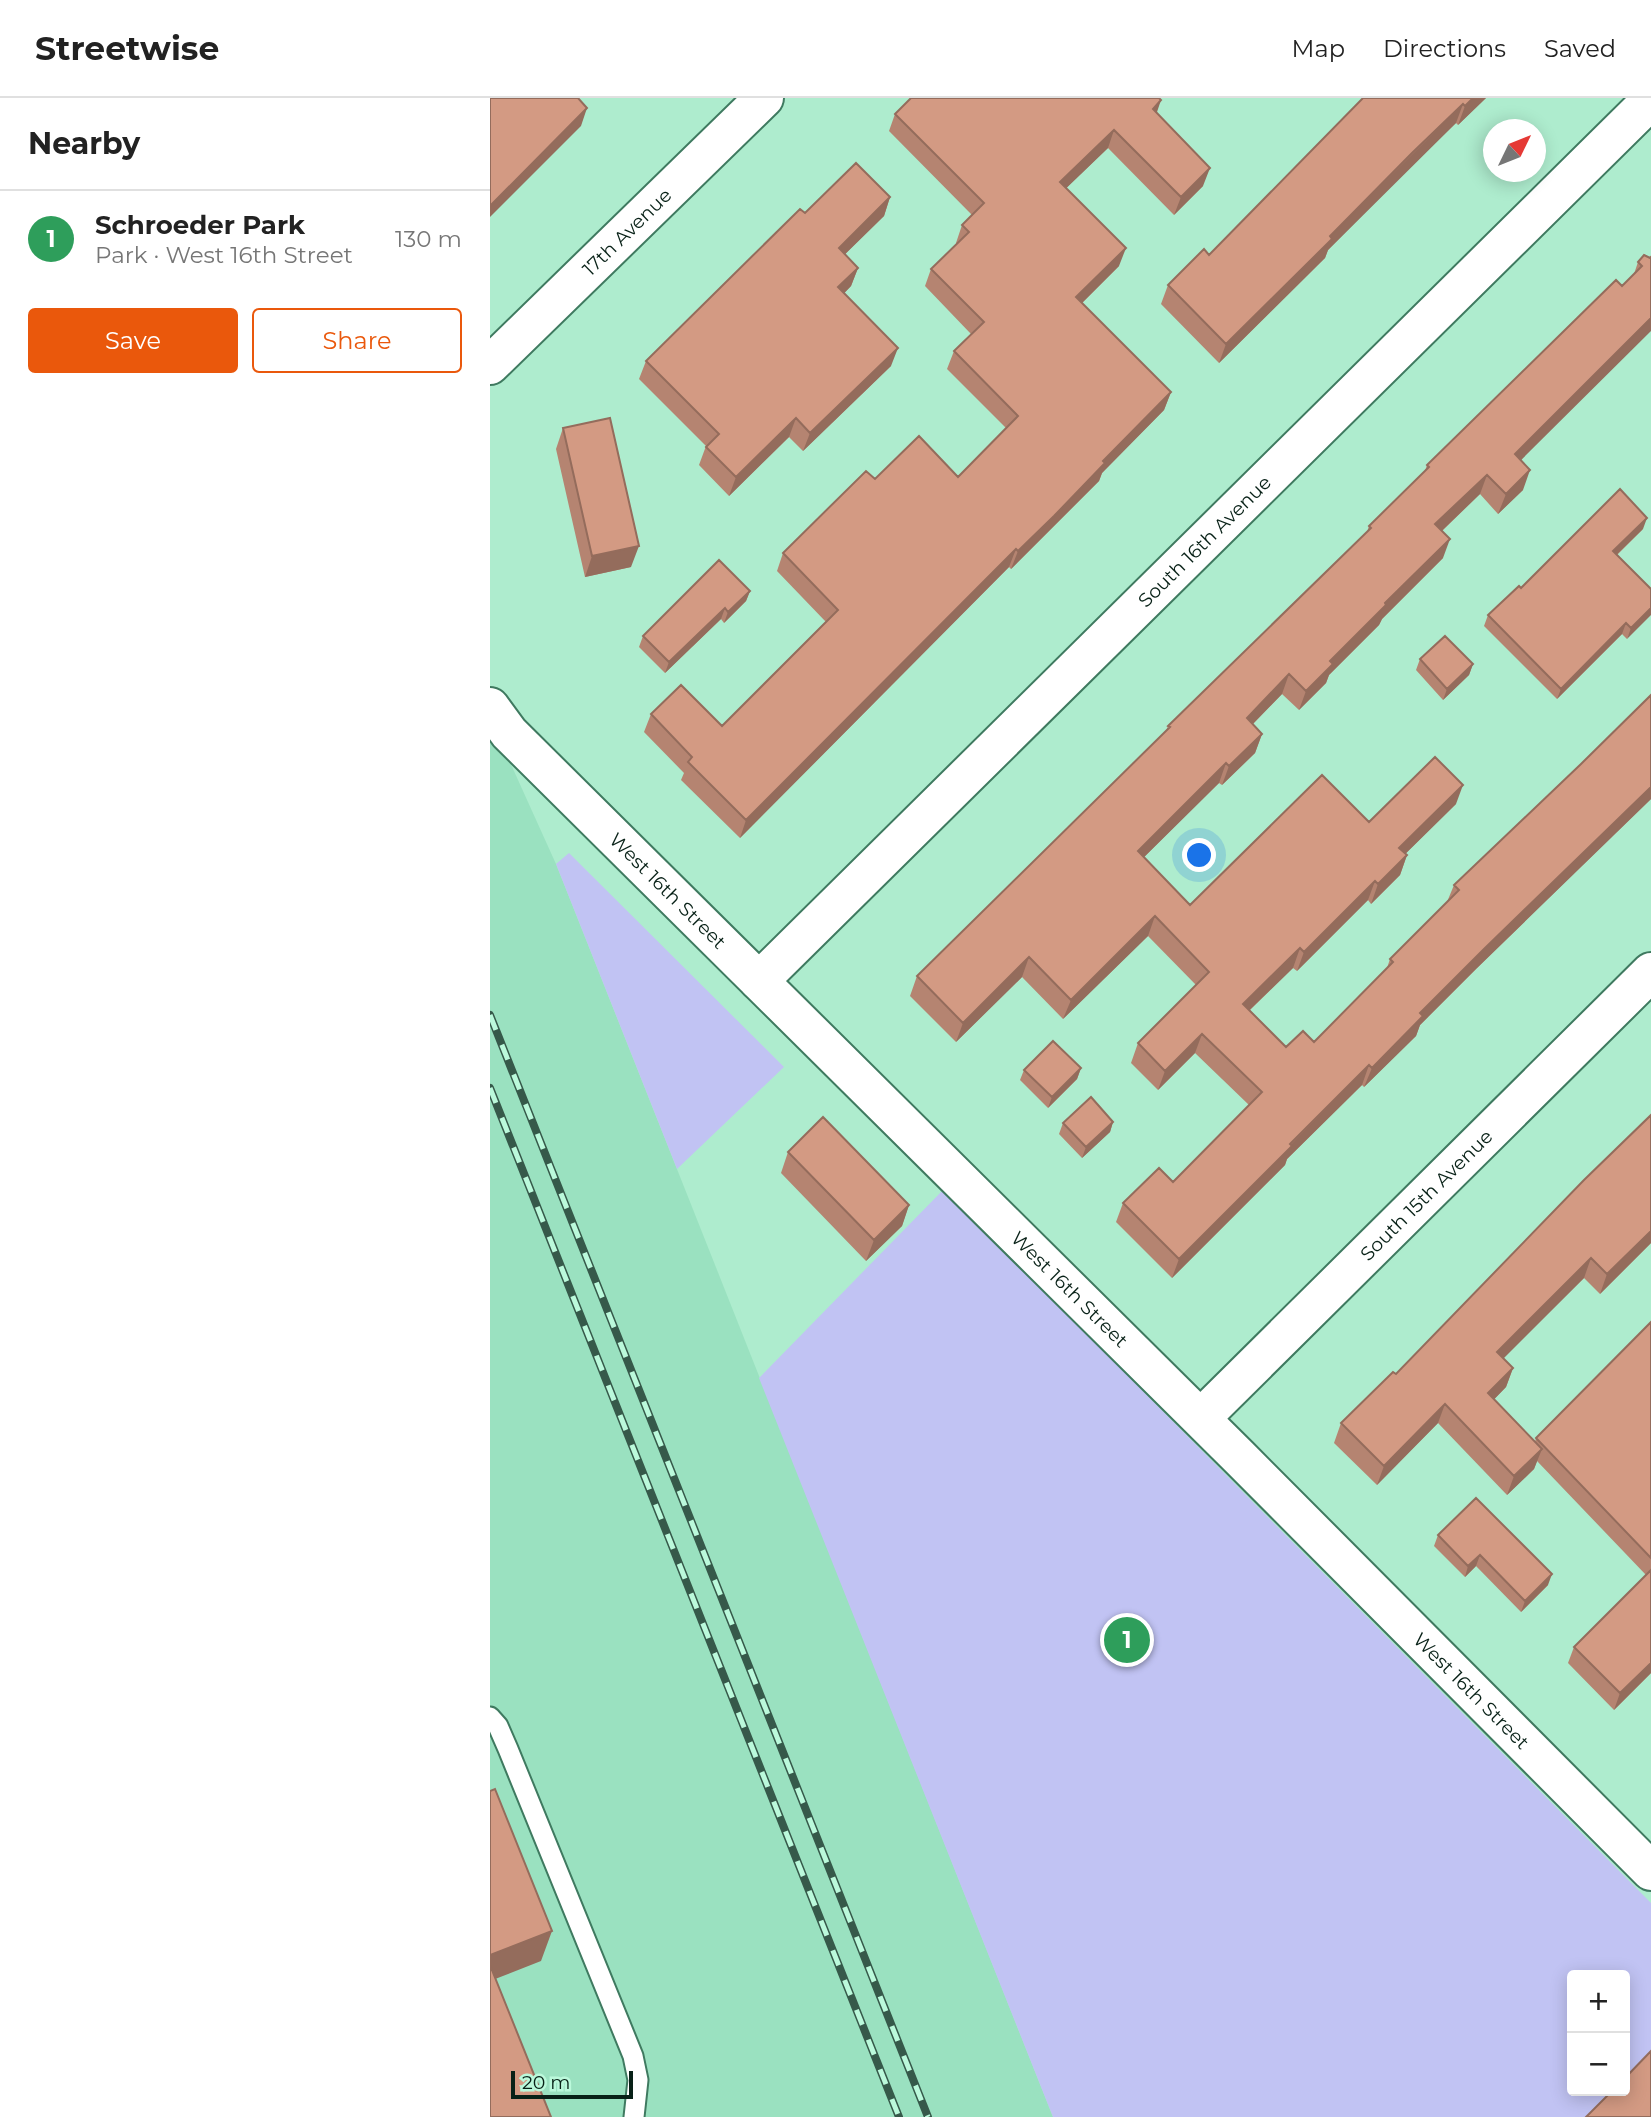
<!DOCTYPE html>
<html lang="en">
<head>
<meta charset="utf-8">
<style>
  :root { --surface:#fff; --page:#f6f6f6; --text:#222; --muted:#767676; --line:#e0e0e0; --accent:#ea580c }
  body { margin:0; font-family:Montserrat,sans-serif; background:var(--page); color:var(--text) }
  .controls { position:absolute; right:21px; bottom:21px; display:grid; overflow:hidden; border-radius:7px; box-shadow:0 4px 18px #0003 }
  .controls button { width:63px; height:63px; display:grid; place-items:center; padding:0; border:0; border-bottom:2px solid var(--line); background:var(--surface); color:var(--text); font:35px sans-serif }
  .compass { position:absolute; left:993px; top:21px; width:63px; height:63px; border-radius:50%; background:var(--surface); box-shadow:0 4px 18px #0003; rotate:47deg }
  .scale { position:absolute; left:21px; bottom:18px; width:122px; box-sizing:border-box; padding-left:7px; border:4px solid #082117; border-top:0; font-size:19px; line-height:24px; white-space:nowrap; color:#082117; -webkit-text-stroke:5px #bbf9db; paint-order:stroke }
  .you { position:absolute; left:710px; top:758px; width:24px; height:24px; margin:-18px; border:5px solid #fff; border-radius:50%; background:#1a73e8; box-shadow:0 0 0 10px #1a73e833 }
  .badge { display:grid; place-items:center; width:46px; height:46px; border-radius:50%; background:var(--accent); color:#fff; font-size:23px; font-weight:700 }
  .pin { position:absolute; translate:-50% -50%; border:4px solid #fff; box-shadow:0 2px 7px #0006 }
  .list { margin:0; padding:0; list-style:none }
  h2 { display:flex; justify-content:space-between; align-items:center; height:91px; margin:0; padding:0 28px; font-size:30px }
  h2 small { font-size:23px; font-weight:400; color:var(--muted) }
  .list li { display:grid; grid-template-columns:46px 1fr auto; gap:21px; align-items:center; box-sizing:border-box; height:98px; padding:0 28px; border-top:2px solid var(--line) }
  .list b { display:block; font-size:26px; white-space:nowrap }
  .list p { margin:0; font-size:23px; white-space:nowrap; color:var(--muted) }
  .list em { font-size:23px; font-style:normal; color:var(--muted) }
  .actions { display:flex; gap:14px; padding:21px 28px }
  .actions a { flex:1; padding:16px 0; border:2px solid var(--accent); border-radius:7px; text-align:center; font-size:24px; color:var(--accent) }
  .actions .main { background:var(--accent); color:#fff }
  .map { position:relative; flex:none; width:1161px; height:2019px; overflow:hidden }
  header { display:flex; align-items:center; gap:42px; box-sizing:border-box; height:98px; padding:0 35px; background:var(--surface); border-bottom:2px solid var(--line) }
  header strong { font-size:33px }
  nav { display:flex; gap:38px; margin-inline-start:auto; font-size:24px }
  main { display:flex }
  aside { flex:1; background:var(--surface) }
  .map>svg:first-child { display:block }
  .built { fill:#9ae1c0 }
  .green { fill:#c1c3f3; fill-rule:evenodd }
  .lines { fill:none; stroke-linecap:round; stroke-linejoin:round }
  .lane-casing { stroke:#3f7a60; stroke-width:23 }
  .street-casing { stroke:#3f7a60; stroke-width:42 }
  .secondary-casing { stroke:#3f7a60; stroke-width:42 }
  .lane { stroke:#fff; stroke-width:19 }
  .street { stroke:#fff; stroke-width:38 }
  .secondary { stroke:#fff; stroke-width:38 }
  .rail-casing { stroke:#36594a; stroke-width:8 }
  .rail { stroke:#bbf9db; stroke-width:5; stroke-dasharray:16; stroke-linecap:butt }
  .wall { fill:#b58471 }
  .shaded-wall { fill:#946c5c }
  .building { fill:#d39a83; stroke:#946c5c; stroke-width:2 }
  .labels { text-anchor:middle; stroke-width:5; stroke-linejoin:round; paint-order:stroke }
  .street-label { font-size:19px; fill:#082117; stroke:#bbf9db }
</style>
</head>
<body>
<header>
<strong>Streetwise</strong>
<nav><a>Map</a><a>Directions</a><a>Saved</a></nav>
</header>
<main>
<aside>
<h2>Nearby<small></small></h2>
<ul class="list">
<li><span class="badge" style="background:#2e9e5b">1</span><div><b>Schroeder Park</b><p>Park · West 16th Street</p></div><em>130 m</em></li>
</ul>
<div class="actions"><a class="main">Save</a><a>Share</a></div>
</aside>
<div class="map">
<svg width="1161" height="2019" viewBox="0 0 1161 2019">
  <rect width="100%" height="100%" fill="#aeecce"/>
  <path class="built" d="M0,642l19,20 47,104 497,1253h-563z"/>
  <path class="green" d="M79,755l215,214 -107,102 -121,-305z
    M453,1092l708,713v214h-598l-294,-739zM1082,1877h53v116h-53z"/>
  <g class="lines">
    <g class="lane-casing">
      <path id="lane" d="M0,1619l8,9 10,23 125,307 5,24 -4,37"/>
    </g>
    <g class="street-casing">
      <g id="street">
        <path id="s1" d="M0,609l19,26 730,724 412,414"/>
        <path id="s2" d="M269,883l892,-881"/>
        <path id="s3" d="M711,1320l450,-446"/>
      </g>
    </g>
    <g class="secondary-casing">
      <g id="secondary">
        <path id="s4" d="M0,267l274,-267"/>
      </g>
    </g>
    <use href="#lane" class="lane"/>
    <use href="#street" class="street"/>
    <use href="#secondary" class="secondary"/>
    <g class="rail-casing">
      <path id="rail" d="M0,917l438,1102
        M0,990l409,1029"/>
    </g>
    <use href="#rail" class="rail"/>
  </g>
  <path class="wall" d="M873,0h123l-28,27 -2,-2 -51,49 -77,78 -3,8 -106,105 -58,-59 7,-19 41,-30z
    M667,15l46,73 -29,29 -66,-67 -42,40 53,78 -37,37 89,89 -7,18 -62,63 -3,8 -88,88 -2,-2 -269,271 -59,-58 3,-7 -40,-41 7,-18 71,12 104,-104 -49,-51 6,-18 92,-74 83,-2 48,-49 -59,-59 7,-18 17,-17 -46,-48 6,-17 25,-25v-1l6,-18 10,-10 -83,-84 6,-17z
    M400,99l-6,19 -39,38 13,14 -7,18 -7,7 47,73 -88,85 -14,-14 -60,59 -30,-31 7,-19 -67,-67 7,-18 159,-148z
    M1160,160l-129,202 2,30 -25,24 -18,-20 -38,37 1,27 -61,61 -3,6 -50,50 -3,8 -27,27 -17,-16 -29,30 9,10 -7,19 -33,32 -3,-2 -75,74 46,48 179,-83 87,-18 -51,50 2,1 -7,20 -29,29 -3,-4 -71,71 -4,-3 -43,42 36,37 28,-5 73,-74 3,-9 57,-57 7,-17 127,-121 70,-69v104l-174,169 -57,57 -4,11 -52,51 -2,-2 -75,74 -2,6 -113,113 -56,-56 7,-19 50,-21 76,-77 -54,-52 -37,37 -27,-27 7,-20 58,-58 -48,-49 -85,83 -41,-42 -66,65 -46,-46 7,-20 249,-245 2,-5 199,-194 2,-6 56,-55 2,-6 195,-179 12,-12 4,-12z
    M73,330l68,139 -46,10 -29,-128z
    M1153,431l-26,26 34,34 -24,50 -5,-5 -65,65 -73,-73 4,-11 33,-27z
    M260,493l-4,10 -22,22 -3,-4 -56,54 -26,-26 4,-11z
    M930,561l53,5 -4,11 -26,25 -27,-30z
    M591,970l-4,11 -29,29 -28,-28 4,-10z
    M1161,1017v128l-51,51 -16,-16 -81,80 10,10 -7,19 -12,12 41,43 1,-4 115,-116v351l-37,37 -46,-47 6,-16 72,-72 -109,-114 -3,8 -27,26 -69,-72 -61,62 -43,-42 7,-20 55,-49z
    M623,1024l-3,10 -28,26 -23,-24 4,-11z
    M298,1054l121,53 -7,21 -36,35 -85,-88z
    M948,1437l110,50 -27,27 -45,-46 -11,11 -31,-31z"/>
  <path class="shaded-wall" d="M983,0h13l-28,27 7,-19z
    M671,2l-6,18 -2,-9z
    M973,6l-7,19 -128,127 -3,8 -106,105 7,-19 104,-108z
    M97,10l-6,18 -91,91v-11z
    M624,32l-6,18 -54,52 6,-18z
    M720,70l-7,18 -29,29 7,-18z
    M400,99l-6,19 -52,51 7,-19z
    M636,150l-7,18 -49,49 6,-18z
    M368,170l-7,18 -19,20 6,-19z
    M1161,220v13l-143,142 7,-19z
    M408,250l-7,18 -88,85 7,-18z
    M681,294l-7,18 -62,63 -3,8 -88,88 7,-18 85,-90z
    M306,320l-7,19 -60,59 7,-19z
    M1040,372l-7,20 -25,24 8,-20z
    M997,377l-7,19 -52,50 7,-20z
    M1157,420l-4,11 -34,33 4,-11z
    M960,441l-7,19 -61,61 -3,6 -50,50 -3,8 -27,27 7,-19 24,-30 55,-58z
    M149,448l-8,21 -46,10 7,-21z
    M526,451l-7,18 -269,271 6,-18z
    M260,493l-4,10 -22,22 4,-11z
    M235,510l-4,11 -56,54 4,-11z
    M1161,510v7l-24,24 4,-11z
    M1136,525l-4,11 -65,65 4,-10z
    M983,566l-4,11 -26,25 4,-11z
    M799,576l-7,20 -42,43 7,-19z
    M772,636l-7,19 -33,32 7,-19z
    M736,665l-7,20 -88,87 7,-19z
    M973,687l-7,19 -64,63 7,-19z
    M1161,689v12l-174,169 -57,57 -4,11 -52,51 8,-19 48,-55 64,-64z
    M917,757l-7,20 -29,29 7,-20z
    M885,783l-7,19 -71,71 7,-19z
    M665,818l-7,20 -85,83 8,-19z
    M810,850l-7,20 -57,55 7,-19z
    M539,859l-7,20 -66,65 7,-19z
    M712,936l-7,19 -37,37 7,-19z
    M879,967l-7,20 -75,74 -2,6 -113,113 7,-19z
    M591,970l-4,11 -29,29 4,-11z
    M623,1024l-3,10 -28,26 4,-11z
    M419,1107l-7,21 -36,35 8,-21z
    M1161,1133v12l-51,51 7,-20z
    M1101,1160l-7,20 -94,94 7,-20z
    M1023,1270l-7,19 -25,26 7,-20z
    M955,1306l-7,19 -61,62 7,-19z
    M1052,1351l-8,20 -27,26 7,-19z
    M990,1457l-4,11 -11,11 3,-11z
    M1062,1476l-4,11 -27,27 4,-11z
    M1161,1565v10l-37,37 6,-17z
    M62,1833l-11,30 -51,20v-26z"/>
  <path class="building" d="M0,0h88l9,10 -97,98z
    M421,0h248l2,2 -8,9 57,59 -29,29 -67,-67 -54,52 66,66 -50,49 95,95 -68,69 2,2 -51,53 -36,35 -2,-2 -270,271 -58,-58 4,-5 -41,-43 30,-29 41,41 116,-116 -55,-57 83,-82 9,8 44,-43 39,41 60,-61 -64,-65 30,-29 -53,-53 38,-37 -7,-7 22,-22 -89,-89z
    M873,0h110l-8,8 -2,-2 -51,49 -82,83 2,3 -106,105 -58,-59 36,-36 5,6z
    M366,65l34,34 -51,51 19,20 -20,19 60,61 -88,85 -14,-15 -60,59 -30,-30 13,-13 -73,-73 154,-152 5,4z
    M1154,157l6,3 1,-1v61l-136,136 15,16 -24,24 -19,-19 -52,49 15,15 -65,64 1,2 -56,56 3,3 -27,27 -17,-17 -42,44 15,16 -33,32 -3,-3 -88,88 52,54 132,-130 47,47 66,-65 28,28 -64,63 8,7 -29,29 -3,-3 -71,71 -4,-4 -57,56 43,43 17,-16 11,11 79,-80 -3,-3 69,-69 -5,-5 127,-121 70,-69v92l-167,162 -64,64 3,3 -51,52 -3,-3 -79,79 2,2 -113,113 -56,-56 36,-35 14,14 89,-90 -60,-58 -37,37 -27,-28 71,-71 -54,-56 -84,84 -42,-43 -66,66 -46,-47 253,-249 -2,-1 203,-198 -2,-2 60,-59 -2,-2 189,-185 6,6 20,-20 -4,-4z
    M120,320l29,128 -47,10 -29,-128z
    M1130,391l27,29 -34,33 38,38v19l-20,20 -5,-5 -65,66 -73,-74 31,-29 2,2z
    M229,462l31,31 -22,21 -3,-4 -56,54 -26,-26z
    M955,538l28,28 -26,25 -27,-30z
    M563,943l28,27 -29,29 -28,-27z
    M601,999l22,25 -27,25 -23,-24z
    M1161,1017v116l-44,43 -16,-16 -94,94 16,16 -25,25 54,56 -28,27 -69,-72 -61,62 -43,-43 52,-51 3,2 188,-194z
    M333,1019l86,88 -35,35 -86,-88z
    M1161,1224v236l-115,-120z
    M986,1400l76,76 -27,27 -45,-46 -12,11 -30,-31z
    M1161,1472v93l-31,30 -46,-46z
    M5,1691l57,142 -62,24v-164z
    M0,1867l61,152h-61z
    M1161,1953v66h-65l26,-26h13v-13z"/>
  <g class="labels">
    <g class="street-label">
      <text dy="7" stroke="none"><textPath href="#s4" startOffset="191">17th Avenue</textPath></text>
      <text dy="7" stroke="none"><textPath href="#s2" startOffset="626">South 16th Avenue</textPath></text>
      <text dy="7" stroke="none"><textPath href="#s1" startOffset="256">West 16th Street</textPath></text>
      <text dy="7" stroke="none"><textPath href="#s3" startOffset="317">South 15th Avenue</textPath></text>
      <text dy="7" stroke="none"><textPath href="#s1" startOffset="822">West 16th Street</textPath></text>
      <text dy="7" stroke="none"><textPath href="#s1" startOffset="1390">West 16th Street</textPath></text>
    </g>
  </g>
</svg>
<div class="controls">
<button>+</button>
<button>−</button>
</div>
<svg class="compass" viewBox="-18 -18 36 36"><path d="M0-13l5 13h-10z" fill="#e53935"/><path d="M0 13l5-13h-10z" fill="#767676"/></svg>
<div class="scale">20 m</div>
<div class="you"></div>
<div class="pin badge" style="left:637px;top:1542px;background:#2e9e5b">1</div>
</div>
</main>
</body>
</html>
